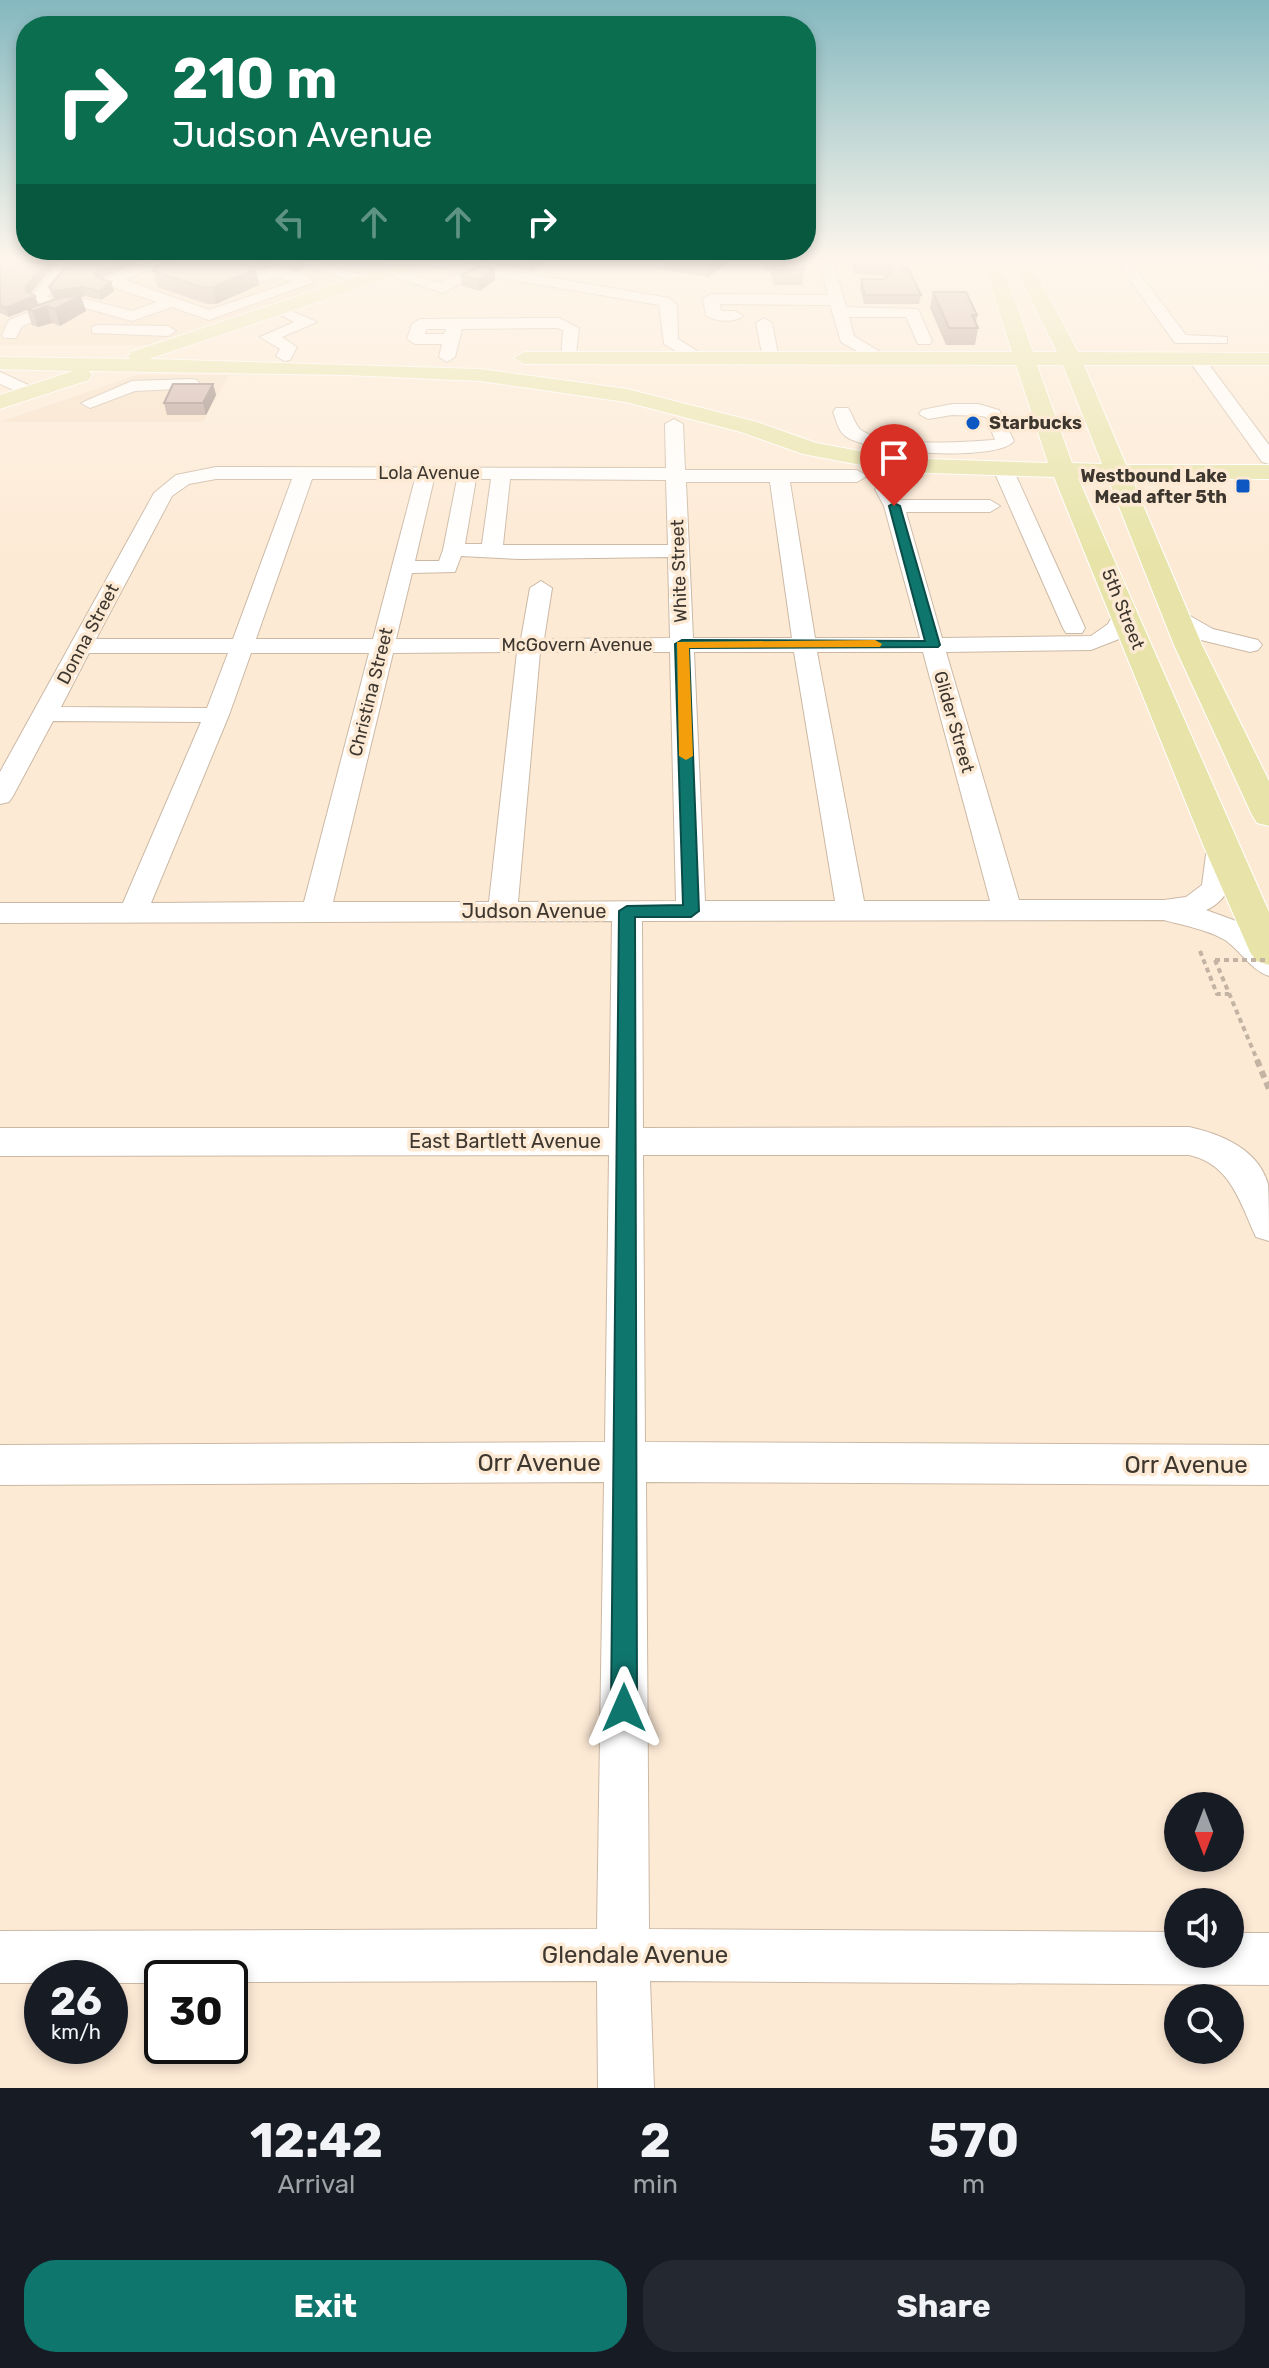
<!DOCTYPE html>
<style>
:root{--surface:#171b24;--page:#242831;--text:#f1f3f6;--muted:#9ea1a6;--accent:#0f766e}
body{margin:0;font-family:Rubik,sans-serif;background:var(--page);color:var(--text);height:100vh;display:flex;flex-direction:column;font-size:30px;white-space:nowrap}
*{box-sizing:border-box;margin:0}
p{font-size:26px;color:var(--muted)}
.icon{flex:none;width:44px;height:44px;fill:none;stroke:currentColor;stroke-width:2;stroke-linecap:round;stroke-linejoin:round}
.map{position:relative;height:2088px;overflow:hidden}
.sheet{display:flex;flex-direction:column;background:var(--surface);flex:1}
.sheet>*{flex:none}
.top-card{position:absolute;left:16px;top:16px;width:800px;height:244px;border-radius:32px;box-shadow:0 4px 12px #0003;background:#0b6e4f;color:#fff;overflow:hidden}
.needle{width:52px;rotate:180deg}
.controls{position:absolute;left:1164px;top:1792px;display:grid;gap:16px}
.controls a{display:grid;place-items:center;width:80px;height:80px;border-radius:50%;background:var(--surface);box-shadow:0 4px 12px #0003;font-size:40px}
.speed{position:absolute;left:24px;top:1960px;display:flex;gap:16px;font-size:40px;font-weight:700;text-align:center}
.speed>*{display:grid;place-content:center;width:104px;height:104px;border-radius:50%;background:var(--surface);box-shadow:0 4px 12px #0003;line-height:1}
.speed small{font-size:20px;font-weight:400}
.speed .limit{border:4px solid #111;border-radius:12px;background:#fff;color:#111}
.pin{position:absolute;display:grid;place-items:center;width:68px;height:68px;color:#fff;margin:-82px -34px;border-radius:50% 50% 50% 0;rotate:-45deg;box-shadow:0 0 8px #0007}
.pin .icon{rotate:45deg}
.me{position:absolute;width:88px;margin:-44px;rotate:0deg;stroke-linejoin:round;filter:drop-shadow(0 0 6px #0008)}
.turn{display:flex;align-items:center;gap:28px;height:168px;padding:0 24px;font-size:36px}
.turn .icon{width:104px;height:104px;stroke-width:2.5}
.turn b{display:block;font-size:56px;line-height:68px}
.lanes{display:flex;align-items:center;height:76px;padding:0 24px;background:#0003;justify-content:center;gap:40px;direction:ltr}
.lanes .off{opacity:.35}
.eta{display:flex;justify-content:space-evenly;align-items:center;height:136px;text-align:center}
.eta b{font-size:48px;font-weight:700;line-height:56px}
.button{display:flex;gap:16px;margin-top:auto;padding:16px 24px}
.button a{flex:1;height:92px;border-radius:32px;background:var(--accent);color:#fff;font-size:32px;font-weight:700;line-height:92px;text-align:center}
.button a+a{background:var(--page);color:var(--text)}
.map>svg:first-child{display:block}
.built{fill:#f6dfc4}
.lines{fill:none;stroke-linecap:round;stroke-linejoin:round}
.minor-casing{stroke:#cbb9a5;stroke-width:2}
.major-casing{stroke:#fff;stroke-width:2}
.path-far1{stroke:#c3b3a2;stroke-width:4;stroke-dasharray:5 4;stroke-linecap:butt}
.path{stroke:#c3b3a2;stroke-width:6;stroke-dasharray:7 5;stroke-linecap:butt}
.minor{fill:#fff;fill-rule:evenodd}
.major{fill:#e8e4a9;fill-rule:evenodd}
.path-bridge{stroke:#c3b3a2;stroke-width:4;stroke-dasharray:5 4;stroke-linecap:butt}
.wall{fill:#ae968f}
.shaded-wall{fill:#8d7a74}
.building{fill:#caaea6;stroke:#8d7a74;stroke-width:2}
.route{fill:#0f766e;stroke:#0a4d48;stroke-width:2}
.slow{fill:#f59e0b}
.poi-dot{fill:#0d57c2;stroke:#fdead5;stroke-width:3}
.labels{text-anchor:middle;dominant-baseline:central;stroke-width:7;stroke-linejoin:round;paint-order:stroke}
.far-poi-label{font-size:18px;font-weight:bold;fill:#3e372f;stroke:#fdead5;text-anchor:start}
.far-street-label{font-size:18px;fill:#3e372f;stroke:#fdead5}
.street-label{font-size:20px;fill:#3e372f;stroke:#fdead5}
.near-street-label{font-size:24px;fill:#3e372f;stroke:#fdead5}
</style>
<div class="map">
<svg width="1269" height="2088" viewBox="0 0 1269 2088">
<rect width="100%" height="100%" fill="#fdead5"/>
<g class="built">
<polygon points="193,261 399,261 151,345 0,345 0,318 61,306"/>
<polygon points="137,375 229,375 203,422 0,422"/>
</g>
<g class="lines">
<defs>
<g id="minor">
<path d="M62,261H77L48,296L53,302L51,304L85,299L132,311L157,302L98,282L153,261H174L125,280L209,310L292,282L278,277L260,282L253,278C270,264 298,268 314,282L209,320L172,307L132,321L85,308L63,311L22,326L16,338H4L2,335L9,320L44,306L31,297Z"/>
<polygon points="312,261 373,278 375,281 368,285 292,262"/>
<polygon points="421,261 454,261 669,298 677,305 678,339 710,359 702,364 696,363 664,344 659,305 478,274 443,293 383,273 390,269 441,283 462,271 428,265"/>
<polygon points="635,261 673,261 661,268"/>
<path d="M819,261H833L846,307L918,309L932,341L930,344H918L906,317H849L854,336L892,359L884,364L878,363L841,342L830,305L720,304L721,311H735L743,316C735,323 714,322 706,315L703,299L711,294L828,295Z"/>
<polygon points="1116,261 1130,261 1186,335 1227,337 1227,343 1175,343"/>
<polygon points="1253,261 1268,261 1269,274"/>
<polygon points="287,309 317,322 282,337 297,347 290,360 284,361 276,356 280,349 260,337 294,322 279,314"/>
<path d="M559,318L579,328L575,363L569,364L561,359L563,330L557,328L462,329L455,357L447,362L439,357L442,344H415L407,339L412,324L420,319ZM426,329H446L444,334H425Z"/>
<polygon points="764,318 772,323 779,359 771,364 763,359 756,323"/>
<polygon points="98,325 168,326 176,331 168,336 92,333 92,327"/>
<polygon points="1196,354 1202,355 1269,445 1269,464 1262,462 1188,359"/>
<polygon points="0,372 35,388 38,392 29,397 0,384"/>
<polygon points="191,379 197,380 200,384 197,388 135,391 90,408 81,403 132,381"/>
<path d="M952,404H978L999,410L1014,441C999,462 864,454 844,435C838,430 836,419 833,412L836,408H848C853,415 855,425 861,430C886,448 964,442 995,440L986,417L981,416L952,415L928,419L919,414L922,410Z"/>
<path d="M674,419L683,424L685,470H857L867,476L857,482H790L815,638H920L884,506L875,489L885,483L892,485L901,500H990L1000,506L990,512H906L942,638L1091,636L1108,624L1117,608H1133L1136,613L1119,639L1091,650L946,652L1019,900H1164L1186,897L1202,885L1207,847L1211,841L1221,838L1231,841C1245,863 1230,901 1206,910L1236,921L1269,945V976C1251,970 1241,951 1225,940C1206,929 1185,926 1164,920L642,921L643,1128L1189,1127C1221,1134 1258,1149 1268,1184C1269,1200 1269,1224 1269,1241L1256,1237C1240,1203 1231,1164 1189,1155H643L645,1442L1269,1445V1485L646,1482L649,1929L1178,1932V1954H1230V1933H1269V1985L650,1981L654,2088H598L597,1981L230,1982V1978H162V1983H110V1978H42V1983H0V1931L597,1929L604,1482L0,1485V1445L605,1442L609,1155L0,1156V1128H609L612,921L0,923V903H123L201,722L53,721L13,796L9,802L0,804V772L154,493L176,475L216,467L666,468L665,424ZM216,479H292L233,639H96L172,496L189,484ZM312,479H415L373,639H256ZM434,479H457L443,550L439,561H415ZM476,479H491L482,544H465ZM510,479L666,480L668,545H503ZM686,482H770L792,638H693ZM461,556L520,559L668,557L670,638L544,639L552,588L541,581L530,588L521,639H396L412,573L455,572ZM517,652L489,902H333L393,653ZM540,652H670L676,901L518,902ZM694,652H794L835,901H705ZM817,652H923L990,901H864ZM89,653H228L207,708L61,707ZM251,653H369L304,902L151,903L229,715Z"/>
<polygon points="1003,463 1013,469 1085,628 1082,633 1066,633 1063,628 993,469"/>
<polygon points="1176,608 1213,629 1258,640 1262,645 1258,650 1250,652 1197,639 1165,615"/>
</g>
<path id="major" d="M404,261H431L428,265L149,359L480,369L627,389L757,422L816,443L898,458L1048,463L1016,365L524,364L514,358L524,352H1012L983,261H1001L1033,352H1057L1012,261H1030L1078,352L1269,353V365H1084L1126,465H1269V479H1132L1202,645L1269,781V826L1257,823L1252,815L1174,645L1108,479L1078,478L1269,912V965L1256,961L1250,952L1204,847L1054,477L898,472L803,454L741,432L626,402L480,381L347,375L89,371L92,375L89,380L0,409V395L73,371L0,369V357L130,359L128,356L131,352ZM1037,365H1063L1102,464L1072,463Z"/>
</defs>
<use href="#minor" class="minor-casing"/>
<use href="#major" class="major-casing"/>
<g class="path-far1">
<polyline points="1200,951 1217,994 1229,994"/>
<polyline points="1215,960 1258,1062"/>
</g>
<polyline class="path" points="1257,1060 1269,1089"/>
<use href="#minor" class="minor"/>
<use href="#major" class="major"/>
<polyline class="path-bridge" points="1215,960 1269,960"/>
</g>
<g class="wall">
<polygon points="0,261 58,261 30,293 35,296 38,305 54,299 52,296 49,287 134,265 101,278 114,291 101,300 85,296 81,297 86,311 60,326 52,323 38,327 32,325 27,310 9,317 0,313"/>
<polygon points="240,261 303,261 304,269 296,272 277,265 262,270"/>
<polygon points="473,261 545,261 532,271"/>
<polygon points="664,261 730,261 708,277 664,270"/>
<polygon points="763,261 802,261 804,270 802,285 774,285 770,271 765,271"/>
<polygon points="851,261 902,261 903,268 921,295 919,304 864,304 860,288 861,279 884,279 887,276 854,274"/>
<polygon points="177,263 259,285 216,304 207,304 158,287 153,271"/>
<polygon points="494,269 495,280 480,291 462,286 461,275"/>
<polygon points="933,292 977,315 976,324 978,328 975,345 946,345 930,308"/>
<polygon points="213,384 216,395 206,415 167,415 164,403"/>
</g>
<g class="shaded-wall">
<polygon points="48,261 58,261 29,295 35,296 38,305 9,317 6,308"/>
<polygon points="120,261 137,261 134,265 95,281 93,272"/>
<polygon points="260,261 276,261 277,265 262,270"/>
<polygon points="294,261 303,261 304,269 296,272"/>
<polygon points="532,261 545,261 532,271"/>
<polygon points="710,261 730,261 708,277"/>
<polygon points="256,269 259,285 216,304 213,287"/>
<polygon points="494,269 495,280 480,291 479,280"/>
<polygon points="111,282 114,291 101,300 99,291"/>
<polygon points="82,287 85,296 81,297 86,311 60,326 55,309 55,300 53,291"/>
<polygon points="47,306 52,323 38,327 33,311"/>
<polygon points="213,384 216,395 206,415 203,403"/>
</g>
<g class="building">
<polygon points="0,261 48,261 26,286 26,291 35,296 6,308 0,306"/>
<polygon points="71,261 120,261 93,272 94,276 111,282 99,291 82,287 53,291 49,287"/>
<polygon points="163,261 174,261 177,263 183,261 235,261 256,269 213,287 204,288 153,271"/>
<polygon points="773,261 802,261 804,270 775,270"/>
<polygon points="854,261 902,261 903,268 908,268 921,295 865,295 861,279 884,279 892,271 887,266 856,266"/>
<polygon points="478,266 494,269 479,280 461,275"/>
<polygon points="933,292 966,292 977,315 972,315 978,328 949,328"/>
<polygon points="81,295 55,309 47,306 33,311 27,309 59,298"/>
<polygon points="173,384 213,384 203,403 164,403"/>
</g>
<linearGradient id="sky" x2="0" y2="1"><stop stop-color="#84b8bf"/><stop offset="0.47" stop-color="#fef6ec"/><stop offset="1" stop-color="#fef6ec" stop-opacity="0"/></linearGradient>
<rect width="1269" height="553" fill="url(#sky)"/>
<polygon class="route" points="894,503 900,506 940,645 938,647 689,648 699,911 691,917 635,917 637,1708 633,1718 624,1722 615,1718 611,1708 619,911 627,906 683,905 675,644 682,640 925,641 889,506"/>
<polygon class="slow" points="875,640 882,644 880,647 689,648 693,756 686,760 679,756 677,642"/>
<g class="poi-dot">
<circle cx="973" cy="423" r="8"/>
<rect x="1235" y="478" width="16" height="16" rx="4"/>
</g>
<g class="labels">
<g class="far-poi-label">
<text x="989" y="423">Starbucks</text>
<text x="1227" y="476" text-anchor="end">Westbound Lake<tspan x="1227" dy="21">Mead after 5th</tspan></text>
</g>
<g class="far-street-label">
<text x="429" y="473">Lola Avenue</text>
<text transform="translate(679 571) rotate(-92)">White Street</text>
<text transform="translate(1123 609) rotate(68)">5th Street</text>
<text transform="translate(88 634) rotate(-62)">Donna Street</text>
<text x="577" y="645">McGovern Avenue</text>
<text transform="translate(371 692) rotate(-76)">Christina Street</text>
<text transform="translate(954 722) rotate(74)">Glider Street</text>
</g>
<g class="street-label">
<text x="534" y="911">Judson Avenue</text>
<text x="505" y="1141">East Bartlett Avenue</text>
</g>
<g class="near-street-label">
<text x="539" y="1463">Orr Avenue</text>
<text x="1186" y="1465">Orr Avenue</text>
<text x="635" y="1955">Glendale Avenue</text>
</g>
</g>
</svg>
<div class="controls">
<a><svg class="needle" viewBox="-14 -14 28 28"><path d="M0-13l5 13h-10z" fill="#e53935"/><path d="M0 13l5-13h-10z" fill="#9ea1a6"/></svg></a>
<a><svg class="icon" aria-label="sound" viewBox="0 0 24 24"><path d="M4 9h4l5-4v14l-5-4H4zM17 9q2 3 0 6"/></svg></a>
<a><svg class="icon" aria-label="search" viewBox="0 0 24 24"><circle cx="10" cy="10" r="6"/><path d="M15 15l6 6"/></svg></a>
</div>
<div class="speed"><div>26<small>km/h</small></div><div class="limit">30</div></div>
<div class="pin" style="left:894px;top:506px;background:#d93025"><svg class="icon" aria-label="arrive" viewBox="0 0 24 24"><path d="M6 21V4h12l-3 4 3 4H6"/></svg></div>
<svg class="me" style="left:624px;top:1708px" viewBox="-20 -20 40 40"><path d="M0-17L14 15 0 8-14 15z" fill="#0f766e" stroke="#fff" stroke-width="4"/></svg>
<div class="top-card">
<div class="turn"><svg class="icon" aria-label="right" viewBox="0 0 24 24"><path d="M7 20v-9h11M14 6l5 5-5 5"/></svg><div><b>210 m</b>Judson Avenue</div></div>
<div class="lanes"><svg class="icon off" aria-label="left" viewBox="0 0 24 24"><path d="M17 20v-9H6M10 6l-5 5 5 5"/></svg><svg class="icon off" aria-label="ahead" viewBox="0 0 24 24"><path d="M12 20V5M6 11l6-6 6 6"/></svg><svg class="icon off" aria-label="ahead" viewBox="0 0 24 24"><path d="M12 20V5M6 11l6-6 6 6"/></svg><svg class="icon" aria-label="right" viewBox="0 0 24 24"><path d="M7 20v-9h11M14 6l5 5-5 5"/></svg></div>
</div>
</div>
<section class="sheet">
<div class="eta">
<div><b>12:42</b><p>Arrival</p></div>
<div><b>2</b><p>min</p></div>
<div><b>570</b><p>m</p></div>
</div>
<div class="button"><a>Exit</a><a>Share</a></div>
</section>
